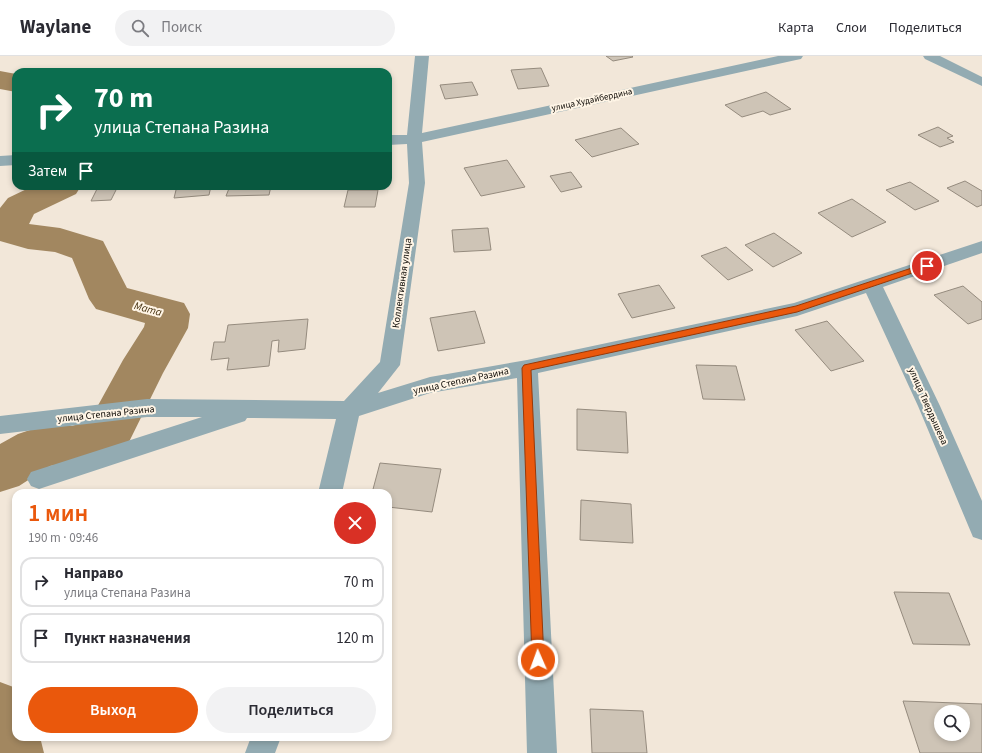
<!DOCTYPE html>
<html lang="ru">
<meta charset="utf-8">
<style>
:root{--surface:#fff;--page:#f2f2f3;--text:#2b2b33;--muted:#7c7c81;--line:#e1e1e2;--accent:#ea580c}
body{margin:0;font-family:"Source Sans 3",sans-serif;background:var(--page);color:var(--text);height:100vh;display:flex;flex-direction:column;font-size:15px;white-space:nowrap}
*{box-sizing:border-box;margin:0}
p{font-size:13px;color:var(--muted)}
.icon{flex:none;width:22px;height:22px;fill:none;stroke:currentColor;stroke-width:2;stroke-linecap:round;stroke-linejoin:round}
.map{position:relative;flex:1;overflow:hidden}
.sheet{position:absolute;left:12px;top:433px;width:380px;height:252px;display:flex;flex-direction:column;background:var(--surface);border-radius:12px;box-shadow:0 2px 6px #0003}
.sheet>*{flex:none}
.top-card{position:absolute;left:12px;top:12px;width:380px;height:122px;border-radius:12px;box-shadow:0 2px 6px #0003;background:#0b6e4f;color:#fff;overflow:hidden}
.fabs{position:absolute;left:934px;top:649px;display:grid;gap:8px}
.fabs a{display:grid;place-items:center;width:36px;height:36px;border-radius:50%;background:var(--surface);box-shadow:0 2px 6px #0003;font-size:20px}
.pin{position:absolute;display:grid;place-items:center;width:34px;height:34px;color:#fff;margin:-17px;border:2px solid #fff;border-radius:50%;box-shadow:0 1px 4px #0007}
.me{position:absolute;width:44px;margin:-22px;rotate:358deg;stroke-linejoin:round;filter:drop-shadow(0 0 3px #0008)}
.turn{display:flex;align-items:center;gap:14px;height:84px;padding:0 16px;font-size:18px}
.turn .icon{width:52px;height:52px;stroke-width:2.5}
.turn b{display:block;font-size:28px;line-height:34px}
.then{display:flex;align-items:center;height:38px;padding:0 16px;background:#0003;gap:8px;font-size:15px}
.round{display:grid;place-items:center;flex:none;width:42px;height:42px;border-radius:21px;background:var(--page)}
.summary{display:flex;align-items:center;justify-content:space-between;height:68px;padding:0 16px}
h1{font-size:24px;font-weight:600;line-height:30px;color:var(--accent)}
.primary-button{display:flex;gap:8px;margin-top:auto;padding:8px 16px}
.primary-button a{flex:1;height:46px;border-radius:24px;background:var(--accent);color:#fff;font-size:16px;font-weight:600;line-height:46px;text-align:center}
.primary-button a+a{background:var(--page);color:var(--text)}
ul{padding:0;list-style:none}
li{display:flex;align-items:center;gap:12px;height:50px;margin:0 8px 6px;padding:0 8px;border:2px solid var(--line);border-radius:12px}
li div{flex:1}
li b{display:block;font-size:15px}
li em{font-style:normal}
header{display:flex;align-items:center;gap:24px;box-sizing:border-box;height:56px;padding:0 20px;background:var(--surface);border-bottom:1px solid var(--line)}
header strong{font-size:19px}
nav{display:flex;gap:22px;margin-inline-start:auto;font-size:14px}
.search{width:280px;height:36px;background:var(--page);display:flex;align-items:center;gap:10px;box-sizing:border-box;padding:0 14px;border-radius:22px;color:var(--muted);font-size:15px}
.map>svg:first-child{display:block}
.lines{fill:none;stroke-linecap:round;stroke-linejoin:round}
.river{fill:#a28760;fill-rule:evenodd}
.building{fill:#cec4b6;stroke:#958b7e;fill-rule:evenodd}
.street{fill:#93abb2;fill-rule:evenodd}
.route{fill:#ea580c;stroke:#983908}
.labels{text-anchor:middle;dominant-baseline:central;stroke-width:4;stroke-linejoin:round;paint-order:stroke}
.far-street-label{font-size:9px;fill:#0f0c07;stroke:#fff5e6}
.street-label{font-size:10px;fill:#0f0c07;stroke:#fff5e6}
.water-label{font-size:11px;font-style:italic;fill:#483413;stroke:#fff5e6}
</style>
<header>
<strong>Waylane</strong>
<div class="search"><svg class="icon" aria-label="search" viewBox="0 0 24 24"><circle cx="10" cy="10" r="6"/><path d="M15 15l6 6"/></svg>Поиск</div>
<nav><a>Карта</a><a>Слои</a><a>Поделиться</a></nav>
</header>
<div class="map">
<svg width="982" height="697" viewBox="0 0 982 697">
<rect width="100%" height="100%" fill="#f2e7d9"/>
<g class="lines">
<g class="river">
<polygon points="0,15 16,18 16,36 0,33"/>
<polygon points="33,130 81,130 76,138 34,158 29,168 60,172 103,185 127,232 184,247 190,258 188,272 163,317 126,392 73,412 56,409 50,410 19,430 0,436 0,388 18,378 36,372 56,367 72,370 90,364 123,304 144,271 145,267 96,253 89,243 72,202 55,196 28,193 0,185 0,152 8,142"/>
<polygon points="0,626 16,632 16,681 40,681 44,697 0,697"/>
</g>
</g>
<g class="building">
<polygon points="606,0 632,0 633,1 613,5"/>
<polygon points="541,12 549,30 518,33 511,14"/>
<polygon points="472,26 478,39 445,43 440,29"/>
<polygon points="766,36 791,53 770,59 763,55 742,61 725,49"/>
<polygon points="938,71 953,80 947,82 954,86 940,91 918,79"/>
<polygon points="621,72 639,88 592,101 575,84"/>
<polygon points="507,104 525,131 481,140 464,112"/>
<polygon points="571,116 582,131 561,136 550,120"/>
<polygon points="965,125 982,135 982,149 977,151 947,132"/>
<polygon points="910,126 939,145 915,154 886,134"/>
<polygon points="118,130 111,144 91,145 98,131"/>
<polygon points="177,130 211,130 209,139 174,142"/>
<polygon points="230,130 271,130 269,139 226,140"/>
<polygon points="348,134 378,134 375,151 344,151"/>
<polygon points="852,143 886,166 852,181 818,157"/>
<polygon points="488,172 491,194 454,196 452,174"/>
<polygon points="774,177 802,197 773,211 745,189"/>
<polygon points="726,191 753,214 728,224 701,200"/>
<polygon points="659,229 675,252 632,262 618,238"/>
<polygon points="963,230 982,246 982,263 968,268 934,239"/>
<polygon points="475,255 485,287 438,295 430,262"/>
<polygon points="308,263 305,293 278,296 279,284 272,285 269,310 227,314 229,302 211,304 214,286 225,286 228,269"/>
<polygon points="827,265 864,305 831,315 795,274"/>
<polygon points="696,309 736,310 745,344 703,343"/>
<polygon points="577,353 626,356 628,397 577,394"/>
<polygon points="380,407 441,413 432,456 388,451 388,437 372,437"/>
<polygon points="581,444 631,448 633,487 580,484"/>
<polygon points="894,536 949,537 970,589 913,588"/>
<path d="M903,645L982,648V697H920ZM941,656H963V678H941Z"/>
<polygon points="590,653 643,655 647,697 592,697"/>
</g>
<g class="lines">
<g class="street">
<polygon points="415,0 429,0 422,77 778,0 803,0 801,3 796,4 422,86 425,127 400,309 378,337 430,321 527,304 794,247 982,185 982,197 883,231 940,350 982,445 982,484 973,481 918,350 866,237 797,260 538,317 557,697 527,697 517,322 430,337 359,360 342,437 318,437 336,363 247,362 245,365 39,433 31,430 27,423 31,416 202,361 147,361 0,378 0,360 147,343 344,345 380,306 409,127 407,88 388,89 388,79 407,79"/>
<polygon points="923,0 940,0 982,21 982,30 925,3"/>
<polygon points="16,99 16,109 0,110 0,100"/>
<polygon points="251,681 281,681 275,697 245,697"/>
</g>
</g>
<polygon class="route" points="927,207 931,210 930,211 797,256 531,314 544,604 542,609 538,610 534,609 532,604 522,312 524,309 796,250"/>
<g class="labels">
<g class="far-street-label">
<text transform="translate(592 44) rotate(-12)">улица Худайбердина</text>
</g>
<g class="street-label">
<text transform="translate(402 227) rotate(-82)">Коллективная улица</text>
<text transform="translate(461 325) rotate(-12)">улица Степана Разина</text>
<text transform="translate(928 350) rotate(66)">улица Твердышева</text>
<text transform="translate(106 358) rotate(-6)">улица Степана Разина</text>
</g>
<g class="water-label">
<text transform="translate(148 253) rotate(15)">Мата</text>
</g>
</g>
</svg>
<div class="fabs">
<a><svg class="icon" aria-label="search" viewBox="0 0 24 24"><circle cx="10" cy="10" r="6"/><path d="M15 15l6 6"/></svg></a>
</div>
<div class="pin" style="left:927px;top:210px;background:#d93025"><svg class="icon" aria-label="arrive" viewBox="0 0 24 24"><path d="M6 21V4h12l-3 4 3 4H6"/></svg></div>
<svg class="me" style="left:538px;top:604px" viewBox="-20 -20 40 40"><circle r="17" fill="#ea580c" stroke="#fff" stroke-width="3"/><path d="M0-11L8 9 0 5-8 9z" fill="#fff"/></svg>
<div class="top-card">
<div class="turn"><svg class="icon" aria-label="right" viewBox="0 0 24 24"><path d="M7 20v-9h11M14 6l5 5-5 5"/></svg><div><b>70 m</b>улица Степана Разина</div></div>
<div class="then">Затем<svg class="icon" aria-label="arrive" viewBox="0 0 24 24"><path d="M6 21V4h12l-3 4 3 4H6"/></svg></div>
</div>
<section class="sheet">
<div class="summary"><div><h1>1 мин</h1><p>190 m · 09:46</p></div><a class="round" style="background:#d93025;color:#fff"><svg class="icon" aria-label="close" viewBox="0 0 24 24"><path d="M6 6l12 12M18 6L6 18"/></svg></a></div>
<ul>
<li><svg class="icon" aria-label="right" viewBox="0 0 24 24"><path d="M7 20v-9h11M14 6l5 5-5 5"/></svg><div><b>Направо</b><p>улица Степана Разина</p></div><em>70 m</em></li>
<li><svg class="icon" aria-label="arrive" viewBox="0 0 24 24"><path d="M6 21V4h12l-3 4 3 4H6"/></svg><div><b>Пункт назначения</b></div><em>120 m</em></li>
</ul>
<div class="primary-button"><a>Выход</a><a>Поделиться</a></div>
</section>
</div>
